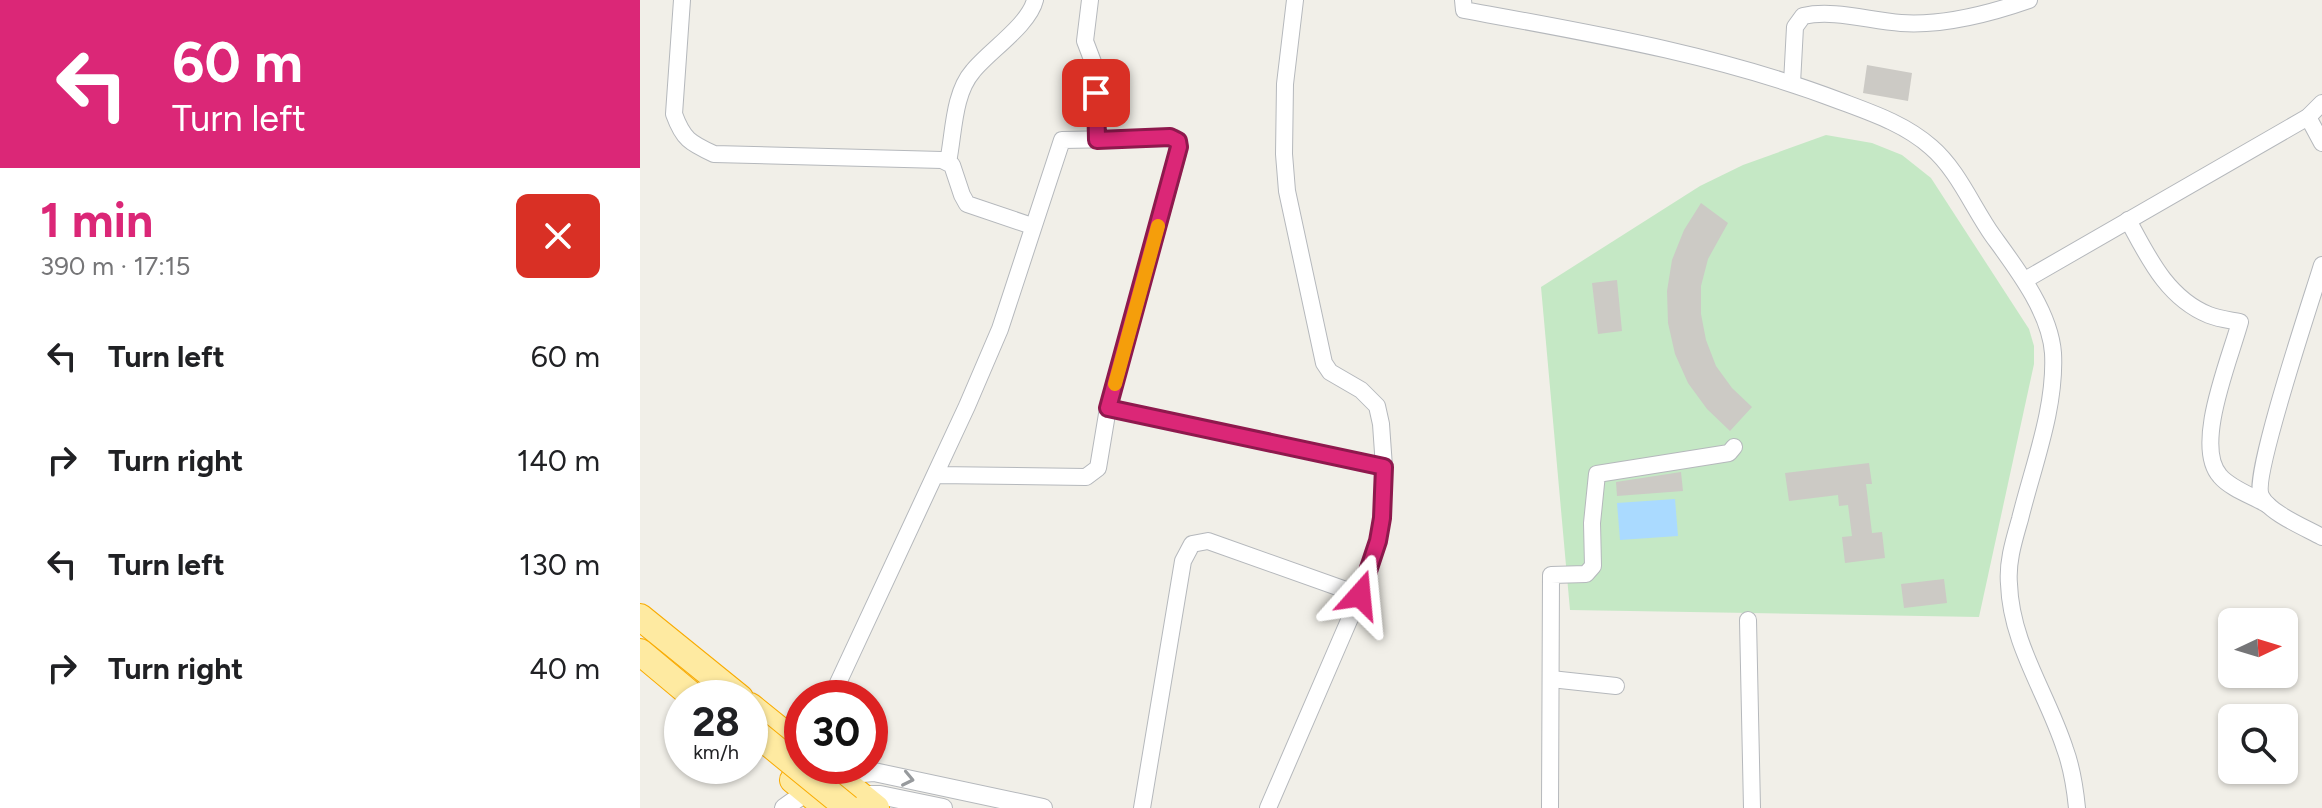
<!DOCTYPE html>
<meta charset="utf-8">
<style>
:root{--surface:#fff;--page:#f6f6f6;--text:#202124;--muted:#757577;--accent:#db2777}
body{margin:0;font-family:Figtree,sans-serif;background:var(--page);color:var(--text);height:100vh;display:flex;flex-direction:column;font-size:30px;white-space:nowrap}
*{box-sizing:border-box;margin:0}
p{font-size:26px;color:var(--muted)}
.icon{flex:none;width:44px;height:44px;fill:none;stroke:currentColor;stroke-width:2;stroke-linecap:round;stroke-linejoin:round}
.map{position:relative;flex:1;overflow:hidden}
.drawer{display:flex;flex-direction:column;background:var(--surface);width:640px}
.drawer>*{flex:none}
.top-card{background:#db2777;color:#fff;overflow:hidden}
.needle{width:52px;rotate:86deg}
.fabs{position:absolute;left:1578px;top:608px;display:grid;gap:16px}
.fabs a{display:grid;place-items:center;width:80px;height:80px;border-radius:12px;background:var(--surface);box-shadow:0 2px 6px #0004;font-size:40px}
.speed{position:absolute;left:24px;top:680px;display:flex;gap:16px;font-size:40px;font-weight:700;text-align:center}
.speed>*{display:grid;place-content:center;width:104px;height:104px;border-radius:50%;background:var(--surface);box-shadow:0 2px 6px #0004;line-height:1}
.speed small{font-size:20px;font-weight:400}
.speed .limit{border:12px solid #d22;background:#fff;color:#111}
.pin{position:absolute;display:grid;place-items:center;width:68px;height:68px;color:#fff;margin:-34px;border-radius:16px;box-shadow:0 4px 12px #0006}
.me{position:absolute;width:88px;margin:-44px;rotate:18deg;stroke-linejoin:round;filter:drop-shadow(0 0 6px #0008)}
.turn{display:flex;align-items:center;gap:28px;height:168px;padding:0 40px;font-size:36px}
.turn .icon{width:104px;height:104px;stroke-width:2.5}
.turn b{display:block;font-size:56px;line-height:68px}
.round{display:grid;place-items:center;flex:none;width:84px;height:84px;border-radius:12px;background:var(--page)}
.head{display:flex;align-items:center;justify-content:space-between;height:136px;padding:0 40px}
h1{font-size:48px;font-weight:700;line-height:60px;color:var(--accent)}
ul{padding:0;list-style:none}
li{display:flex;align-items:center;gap:24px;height:104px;padding:0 40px}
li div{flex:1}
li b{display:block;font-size:30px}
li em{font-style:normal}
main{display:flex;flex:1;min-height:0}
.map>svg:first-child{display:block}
.green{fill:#c5e8c5}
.water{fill:#aadaff}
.building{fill:#cccac5}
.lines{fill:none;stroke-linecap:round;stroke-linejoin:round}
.minor-casing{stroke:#b5b8bc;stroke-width:18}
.tertiary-casing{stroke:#b5b8bc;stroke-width:20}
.trunk-casing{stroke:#f9ab00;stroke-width:28}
.minor{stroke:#fff;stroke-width:16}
.tertiary{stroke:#fff;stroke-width:18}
.trunk{stroke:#feeaa1;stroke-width:26}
.trunk-bridge-casing{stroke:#f9ab00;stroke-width:28;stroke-linecap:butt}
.trunk-bridge{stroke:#feeaa1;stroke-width:26}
.oneway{stroke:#979a9d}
.route-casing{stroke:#8e194d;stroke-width:20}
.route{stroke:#db2777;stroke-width:14}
.slow{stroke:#f59e0b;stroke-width:14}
</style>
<main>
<section class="drawer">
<div class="top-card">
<div class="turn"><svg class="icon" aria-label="left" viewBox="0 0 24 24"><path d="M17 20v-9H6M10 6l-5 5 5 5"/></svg><div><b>60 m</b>Turn left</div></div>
</div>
<div class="head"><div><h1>1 min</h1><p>390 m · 17:15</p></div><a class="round" style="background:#d93025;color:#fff"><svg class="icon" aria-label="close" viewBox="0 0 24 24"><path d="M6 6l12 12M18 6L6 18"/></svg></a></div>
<ul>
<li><svg class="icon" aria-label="left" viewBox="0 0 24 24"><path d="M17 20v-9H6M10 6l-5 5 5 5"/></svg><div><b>Turn left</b></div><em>60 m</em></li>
<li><svg class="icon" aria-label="right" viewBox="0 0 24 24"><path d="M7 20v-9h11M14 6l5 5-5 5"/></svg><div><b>Turn right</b></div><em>140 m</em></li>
<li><svg class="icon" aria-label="left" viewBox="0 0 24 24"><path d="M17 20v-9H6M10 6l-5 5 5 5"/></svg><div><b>Turn left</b></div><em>130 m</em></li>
<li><svg class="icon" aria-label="right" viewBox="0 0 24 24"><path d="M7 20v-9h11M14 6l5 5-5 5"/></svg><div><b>Turn right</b></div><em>40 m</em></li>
</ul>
</section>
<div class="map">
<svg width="1682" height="808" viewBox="0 0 1682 808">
<rect width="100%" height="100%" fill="#f1efe8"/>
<polygon class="green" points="1186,135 1232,143 1262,155 1291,178 1389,329 1394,346 1394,364 1339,617 930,610 901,287 1060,186 1103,165"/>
<polygon class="water" points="1035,499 1038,536 980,540 977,503"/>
<g class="building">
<polygon points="1227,65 1272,73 1268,101 1223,93"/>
<polygon points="1061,203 1088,223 1068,259 1061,286 1061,314 1066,340 1076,366 1092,388 1112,407 1090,431 1067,409 1048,383 1035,354 1028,323 1027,291 1032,260 1044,230"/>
<polygon points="977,280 982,331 958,334 952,283"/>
<polygon points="1229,463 1232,484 1226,484 1232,533 1242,532 1245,558 1205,563 1202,537 1212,536 1208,505 1199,506 1198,495 1149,501 1145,473"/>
<polygon points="1041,472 1043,491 977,496 976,482"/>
<polygon points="1304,579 1307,603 1264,608 1261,584"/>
</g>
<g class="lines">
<defs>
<g id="minor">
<path d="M42,0L34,114C43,139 50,143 74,154L302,160L312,165L322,195L327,204L392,226"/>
<polyline points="450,0 445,41 456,70 457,140"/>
<path d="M823,0L824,10C950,33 1080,55 1200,101C1232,113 1265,124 1291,147C1318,170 1333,208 1353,236C1377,269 1410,312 1413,353C1416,408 1393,466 1380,519C1374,540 1367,562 1369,584C1371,644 1407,693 1425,749C1432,768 1435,788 1437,808"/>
<path d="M1152,83L1155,27L1163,16C1194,9 1230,21 1261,23C1304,26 1349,14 1389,0"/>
<polyline points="1668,117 1682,143"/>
<path d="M308,162C314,133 313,94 333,71C349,51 389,25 395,0"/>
<path d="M1488,220C1508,257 1527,298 1569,315C1579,319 1590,320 1600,322C1590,359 1553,446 1580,476C1591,489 1613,496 1628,505"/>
<path d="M1682,265C1672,298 1612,476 1621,496C1629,513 1666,528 1682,537"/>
<polyline points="1385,280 1668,117 1682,103"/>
<polyline points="468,408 744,467"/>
<polyline points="1108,620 1112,808"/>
<polyline points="911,679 976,686"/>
<polyline points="191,698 327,406 360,329 422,140 535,138 538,153 468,408 458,468 446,477 295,475"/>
<polyline points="502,808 543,561 552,544 568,541 720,595"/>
<polyline points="628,808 720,595 738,541 742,518 744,467 741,424 737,406 721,390 690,372 684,363 647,191 644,154 645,84 655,0"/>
<polyline points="910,808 911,575 946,574 953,566 952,523 957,474 1089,453 1094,447"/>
</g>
<g id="tertiary">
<polyline points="216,795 240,795 303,808"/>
<path d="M144,808C173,786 198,774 234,772L403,808"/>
</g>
<g id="trunk">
<polyline points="0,617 100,698"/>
<polyline points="0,652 55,698"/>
<polyline points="110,706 162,748"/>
<polyline points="184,766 236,808"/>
<polyline points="153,780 187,808"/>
</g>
</defs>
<use href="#minor" class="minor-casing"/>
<use href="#tertiary" class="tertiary-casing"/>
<use href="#trunk" class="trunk-casing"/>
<use href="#minor" class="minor"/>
<use href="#tertiary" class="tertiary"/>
<use href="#trunk" class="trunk"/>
<defs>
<polyline id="trunk-bridge" points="110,728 208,808"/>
</defs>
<use href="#trunk-bridge" class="trunk-bridge-casing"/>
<use href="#trunk-bridge" class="trunk-bridge"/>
</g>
<defs><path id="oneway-chevron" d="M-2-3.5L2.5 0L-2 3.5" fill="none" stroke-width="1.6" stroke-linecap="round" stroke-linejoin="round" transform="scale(2)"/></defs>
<use class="oneway" href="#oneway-chevron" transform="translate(268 779) rotate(12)"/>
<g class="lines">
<defs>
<polyline id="route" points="456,93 457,140 530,137 538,141 539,147 468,408 744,467 742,518 738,541 720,595"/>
</defs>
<use href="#route" class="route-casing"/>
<use href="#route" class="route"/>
<polyline class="slow" points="475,384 518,226"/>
</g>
</svg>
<div class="fabs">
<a><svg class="needle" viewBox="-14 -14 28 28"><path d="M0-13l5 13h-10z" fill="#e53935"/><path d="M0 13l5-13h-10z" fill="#757577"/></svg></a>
<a><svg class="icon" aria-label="search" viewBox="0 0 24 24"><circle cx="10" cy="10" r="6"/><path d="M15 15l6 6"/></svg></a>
</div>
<div class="speed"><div>28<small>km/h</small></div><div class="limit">30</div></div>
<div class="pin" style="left:456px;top:93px;background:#d93025"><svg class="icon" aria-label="arrive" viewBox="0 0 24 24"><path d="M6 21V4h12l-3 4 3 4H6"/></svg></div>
<svg class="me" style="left:720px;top:595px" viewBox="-20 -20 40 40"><path d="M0-17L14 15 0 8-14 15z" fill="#db2777" stroke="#fff" stroke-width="4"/></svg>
</div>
</main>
